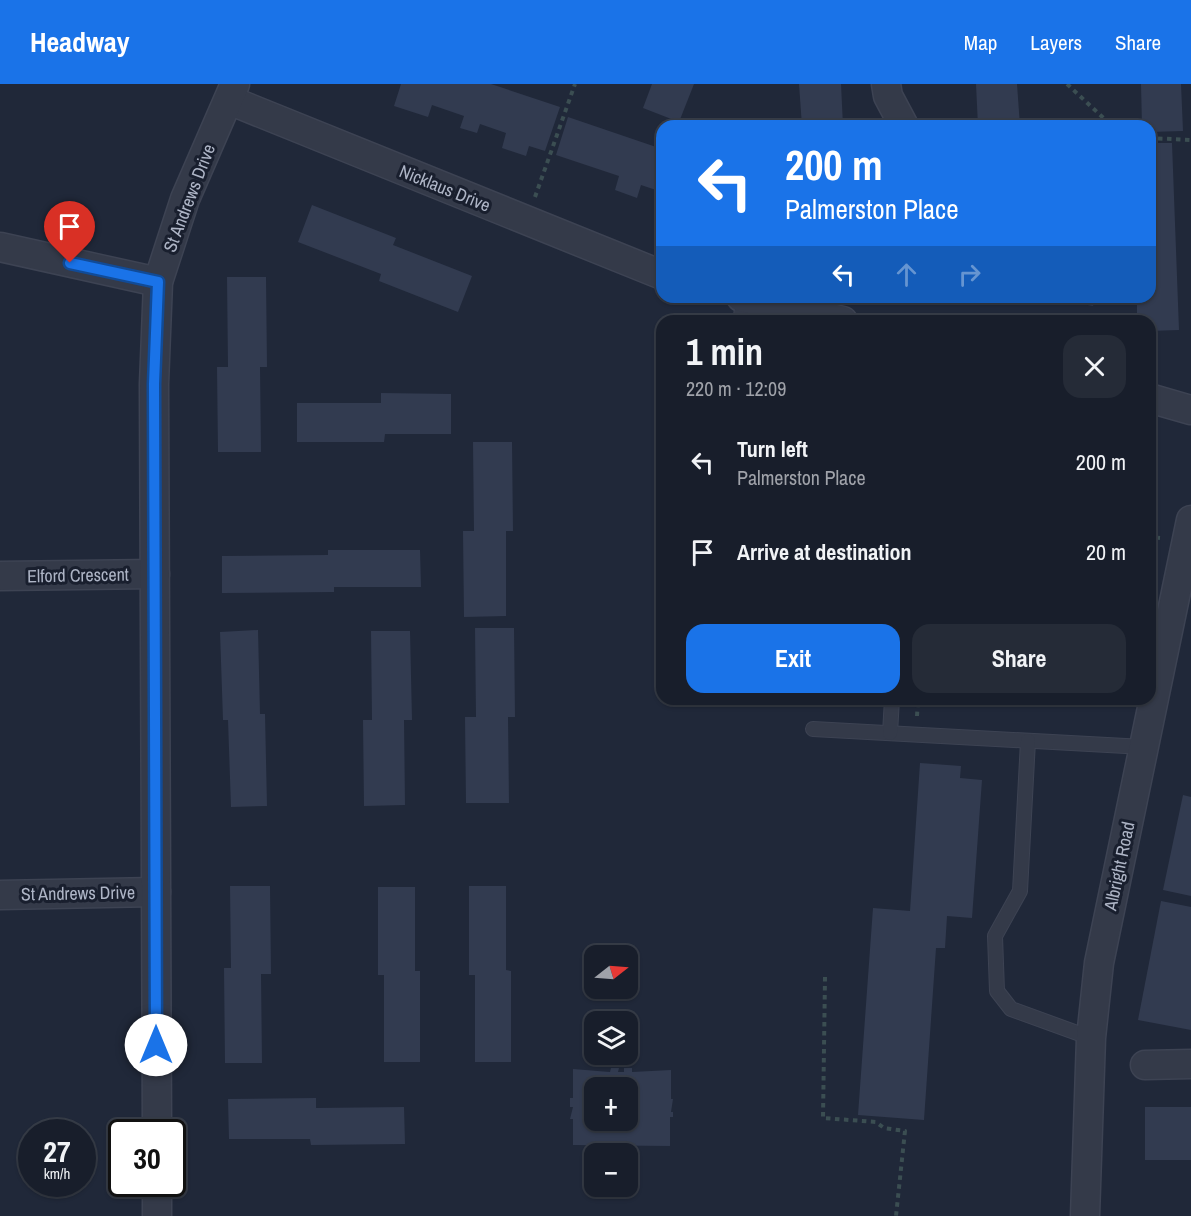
<!DOCTYPE html>
<meta charset="utf-8">
<style>
:root{--surface:#181e2b;--page:#252b37;--text:#f1f3f6;--muted:#9fa2a9;--line:#363c47;--accent:#1a73e8}
body{margin:0;font-family:"Archivo Narrow",sans-serif;background:var(--page);color:var(--text);height:100vh;display:flex;flex-direction:column;font-size:22px;white-space:nowrap}
*{box-sizing:border-box;margin:0}
p{font-size:20px;color:var(--muted)}
.icon{flex:none;width:33px;height:33px;fill:none;stroke:currentColor;stroke-width:2;stroke-linecap:round;stroke-linejoin:round}
.map{position:relative;flex:1;overflow:hidden}
.drawer{position:absolute;left:656px;top:231px;width:500px;height:390px;display:flex;flex-direction:column;background:var(--surface);border-radius:18px;box-shadow:0 2px 4px #0004,0 0 0 2px var(--line)}
.drawer>*{flex:none}
.hud{position:absolute;left:656px;top:36px;width:500px;height:183px;border-radius:18px;box-shadow:0 2px 4px #0004,0 0 0 2px var(--line);background:#1a73e8;color:#fff;overflow:hidden}
.needle{width:39px;rotate:73deg}
.controls{position:absolute;left:584px;top:861px;display:grid;gap:12px}
.controls a{display:grid;place-items:center;width:54px;height:54px;border-radius:12px;background:var(--surface);box-shadow:0 2px 4px #0004,0 0 0 2px var(--line);font-size:30px}
.speed{position:absolute;left:18px;top:1035px;display:flex;gap:12px;font-size:30px;font-weight:700;text-align:center}
.speed>*{display:grid;place-content:center;width:78px;height:78px;border-radius:50%;background:var(--surface);box-shadow:0 2px 4px #0004,0 0 0 2px var(--line);line-height:1}
.speed small{font-size:15px;font-weight:400}
.speed .limit{border:3px solid #111;border-radius:9px;background:#fff;color:#111}
.pin{position:absolute;display:grid;place-items:center;width:51px;height:51px;color:#fff;margin:-62px -26px;border-radius:50% 50% 50% 0;rotate:-45deg;box-shadow:0 0 6px #0007}
.pin .icon{rotate:45deg}
.me{position:absolute;width:66px;margin:-33px;rotate:0deg;stroke-linejoin:round;filter:drop-shadow(0 0 4px #0008)}
.turn{display:flex;align-items:center;gap:21px;height:126px;padding:0 30px;font-size:27px}
.turn .icon{width:78px;height:78px;stroke-width:2.5}
.turn b{display:block;font-size:42px;line-height:51px}
.lanes{display:flex;align-items:center;height:57px;padding:0 30px;background:#0003;justify-content:center;gap:30px;direction:ltr}
.lanes .off{opacity:.35}
.round{display:grid;place-items:center;flex:none;width:63px;height:63px;border-radius:18px;background:var(--page)}
.summary{display:flex;align-items:center;justify-content:space-between;height:102px;padding:0 30px}
h1{font-size:36px;font-weight:700;line-height:45px}
.primary-button{display:flex;gap:12px;margin-top:auto;padding:12px 30px}
.primary-button a{flex:1;height:69px;border-radius:18px;background:var(--accent);color:#fff;font-size:24px;font-weight:700;line-height:69px;text-align:center}
.primary-button a+a{background:var(--page);color:var(--text)}
ul{padding:0;list-style:none}
li{display:flex;align-items:center;gap:18px;height:90px;padding:0 30px}
li div{flex:1}
li b{display:block;font-size:22px}
li em{font-style:normal}
header{display:flex;align-items:center;gap:36px;box-sizing:border-box;height:84px;padding:0 30px;background:var(--accent);color:#fff}
header strong{font-size:28px}
nav{display:flex;gap:33px;margin-inline-start:auto;font-size:21px}
.map>svg:first-child{display:block}
.building{fill:#323b50;fill-rule:evenodd}
.lines{fill:none;stroke-linecap:round;stroke-linejoin:round}
.service-casing{stroke:#3d4353;stroke-width:16}
.minor-casing{stroke:#3d4353;stroke-width:31}
.path{stroke:#3b4e52;stroke-width:4;stroke-dasharray:4.5 4.5;stroke-linecap:butt}
.service{stroke:#343a49;stroke-width:14}
.minor{stroke:#343a49;stroke-width:28}
.route-casing{stroke:#114b97;stroke-width:15}
.route{stroke:#1a73e8;stroke-width:10}
.labels{text-anchor:middle;dominant-baseline:central;stroke-width:6;stroke-linejoin:round;paint-order:stroke}
.street-label{font-size:18px;fill:#aeb5c6;stroke:#191f2e}
</style>
<header>
<strong>Headway</strong>
<nav><a>Map</a><a>Layers</a><a>Share</a></nav>
</header>
<div class="map">
<svg width="1191" height="1132" viewBox="0 0 1191 1132">
<rect width="100%" height="100%" fill="#202839"/>
<g class="building">
<polygon points="401,0 491,0 560,23 545,67 529,62 526,72 502,64 506,49 480,40 477,49 460,44 464,32 432,21 428,33 394,22"/>
<polygon points="652,0 694,0 679,38 643,24"/>
<polygon points="799,0 841,0 843,42 802,42"/>
<polygon points="976,0 1017,0 1020,42 978,42"/>
<polygon points="1141,0 1181,0 1183,47 1149,48 1149,42 1142,42"/>
<polygon points="568,33 662,65 662,108 641,101 637,114 615,106 619,92 556,71"/>
<polygon points="1149,59 1172,59 1179,246 1149,247 1149,237 1137,237 1137,213 1149,213"/>
<polygon points="312,121 396,154 393,161 472,192 458,228 379,197 381,190 298,158"/>
<polygon points="227,193 266,193 267,283 260,283 261,368 218,368 217,283 228,283"/>
<polygon points="995,213 1025,213 1023,221 995,216"/>
<polygon points="1045,213 1095,213 1093,222"/>
<polygon points="381,309 451,310 451,350 385,350 384,358 297,358 297,319 381,319"/>
<polygon points="473,358 512,358 513,447 506,447 506,532 464,533 463,447 474,447"/>
<polygon points="328,466 420,466 421,503 334,503 334,508 222,509 222,472 328,471"/>
<polygon points="475,544 514,544 515,633 508,633 509,719 466,719 465,633 476,633"/>
<polygon points="258,546 260,630 265,630 267,722 231,723 228,636 223,636 220,548"/>
<polygon points="371,547 410,547 412,636 404,636 405,721 364,722 363,636 372,636"/>
<polygon points="920,679 961,682 960,694 982,696 972,834 947,832 945,864 936,864 924,1036 858,1031 873,824 910,827"/>
<polygon points="1183,711 1191,713 1191,812 1163,806"/>
<polygon points="230,802 270,802 271,890 261,890 262,979 225,979 224,884 231,884"/>
<polygon points="469,802 506,802 506,886 511,887 511,978 475,978 475,891 469,891"/>
<polygon points="378,803 415,803 415,887 420,887 420,978 384,978 384,891 378,891"/>
<polygon points="1161,817 1191,823 1191,946 1138,936"/>
<path d="M611,984H619L618,988H624V984H632V988L671,986V1015H673L671,1028H673V1033H670V1062L573,1061V1035H570L573,1023H570V1014H573V985L610,988ZM594,1004H627V1036H594Z"/>
<polygon points="316,1014 316,1024 404,1023 405,1060 311,1061 310,1055 229,1055 228,1015"/>
<rect x="1145" y="1023" width="46" height="53"/>
</g>
<g class="lines">
<defs>
<g id="service">
<polyline points="740,237 744,214"/>
<polyline points="813,645 1144,663"/>
<polyline points="890,649 892,615"/>
<polyline points="1028,657 1020,807 995,852 997,907 1011,925 1091,954"/>
</g>
<g id="minor">
<polyline points="886,0 888,12 904,42"/>
<polyline points="229,16 662,191"/>
<polyline points="0,163 158,198"/>
<polyline points="741,213 843,237"/>
<polyline points="1149,314 1191,326"/>
<polyline points="0,492 155,490"/>
<polyline points="0,811 156,808"/>
<polyline points="1145,981 1191,980"/>
<polyline points="157,1048 154,300 158,198 185,115 235,0"/>
<polyline points="157,1100 157,1132"/>
<polyline points="1085,1132 1091,954 1099,879 1191,436"/>
</g>
</defs>
<use href="#service" class="service-casing"/>
<use href="#minor" class="minor-casing"/>
<g class="path">
<polyline points="1067,0 1112,42"/>
<polyline points="1149,54 1191,56"/>
<polyline points="535,113 575,0"/>
<polyline points="1149,453 1160,454"/>
<polyline points="917,632 918,615"/>
<polyline points="825,893 823,1034 876,1038 884,1044 905,1047 896,1132"/>
</g>
<use href="#service" class="service"/>
<use href="#minor" class="minor"/>
</g>
<g class="lines">
<defs>
<polyline id="route" points="70,179 158,198 154,300 156,961"/>
</defs>
<use href="#route" class="route-casing"/>
<use href="#route" class="route"/>
</g>
<g class="labels">
<g class="street-label">
<text transform="translate(445 104) rotate(22)">Nicklaus Drive</text>
<text transform="translate(189 114) rotate(-69)">St Andrews Drive</text>
<text transform="translate(78 491) rotate(-1)">Elford Crescent</text>
<text transform="translate(1119 782) rotate(-78)">Albright Road</text>
<text transform="translate(78 809) rotate(-1)">St Andrews Drive</text>
</g>
</g>
</svg>
<div class="controls">
<a><svg class="needle" viewBox="-14 -14 28 28"><path d="M0-13l5 13h-10z" fill="#e53935"/><path d="M0 13l5-13h-10z" fill="#9fa2a9"/></svg></a>
<a><svg class="icon" aria-label="layers" viewBox="0 0 24 24"><path d="M12 4l9 5-9 5-9-5zM3 14l9 5 9-5"/></svg></a>
<a>+</a>
<a>−</a>
</div>
<div class="speed"><div>27<small>km/h</small></div><div class="limit">30</div></div>
<div class="pin" style="left:70px;top:179px;background:#d93025"><svg class="icon" aria-label="arrive" viewBox="0 0 24 24"><path d="M6 21V4h12l-3 4 3 4H6"/></svg></div>
<svg class="me" style="left:156px;top:961px" viewBox="-20 -20 40 40"><circle r="19" fill="#fff"/><path d="M0-13L10 11 0 6-10 11z" fill="#1a73e8"/></svg>
<div class="hud">
<div class="turn"><svg class="icon" aria-label="left" viewBox="0 0 24 24"><path d="M17 20v-9H6M10 6l-5 5 5 5"/></svg><div><b>200 m</b>Palmerston Place</div></div>
<div class="lanes"><svg class="icon" aria-label="left" viewBox="0 0 24 24"><path d="M17 20v-9H6M10 6l-5 5 5 5"/></svg><svg class="icon off" aria-label="ahead" viewBox="0 0 24 24"><path d="M12 20V5M6 11l6-6 6 6"/></svg><svg class="icon off" aria-label="right" viewBox="0 0 24 24"><path d="M7 20v-9h11M14 6l5 5-5 5"/></svg></div>
</div>
<section class="drawer">
<div class="summary"><div><h1>1 min</h1><p>220 m · 12:09</p></div><a class="round"><svg class="icon" aria-label="close" viewBox="0 0 24 24"><path d="M6 6l12 12M18 6L6 18"/></svg></a></div>
<ul>
<li><svg class="icon" aria-label="left" viewBox="0 0 24 24"><path d="M17 20v-9H6M10 6l-5 5 5 5"/></svg><div><b>Turn left</b><p>Palmerston Place</p></div><em>200 m</em></li>
<li><svg class="icon" aria-label="arrive" viewBox="0 0 24 24"><path d="M6 21V4h12l-3 4 3 4H6"/></svg><div><b>Arrive at destination</b></div><em>20 m</em></li>
</ul>
<div class="primary-button"><a>Exit</a><a>Share</a></div>
</section>
</div>
